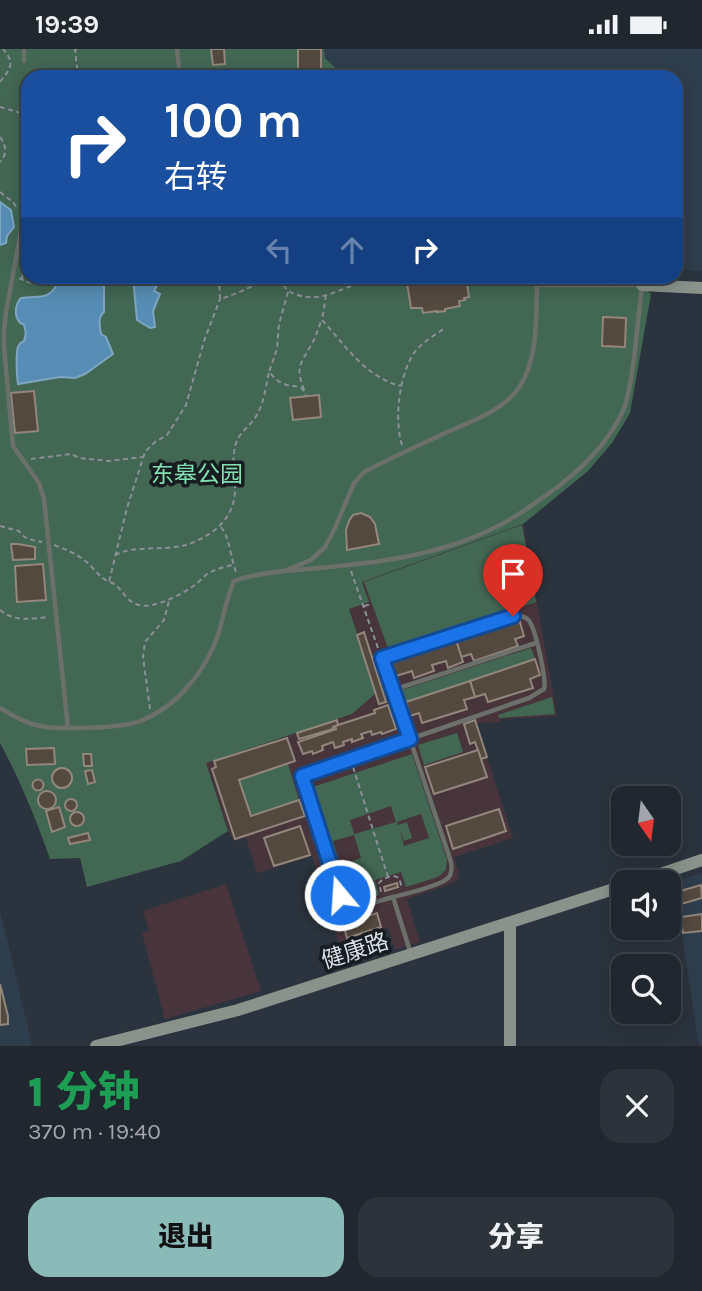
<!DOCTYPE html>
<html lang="zh">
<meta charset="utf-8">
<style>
:root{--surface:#20272e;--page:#2d333a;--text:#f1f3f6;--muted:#a2a5aa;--line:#3d444a;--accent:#8bbbb9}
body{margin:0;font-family:Karla,"Noto Sans SC",sans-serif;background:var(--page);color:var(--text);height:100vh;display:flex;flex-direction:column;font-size:26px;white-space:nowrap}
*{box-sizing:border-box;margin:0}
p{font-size:23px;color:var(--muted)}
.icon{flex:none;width:38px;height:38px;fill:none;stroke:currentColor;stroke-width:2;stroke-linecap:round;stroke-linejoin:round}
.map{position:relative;height:997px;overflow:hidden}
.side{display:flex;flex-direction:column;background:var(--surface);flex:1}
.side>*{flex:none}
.hud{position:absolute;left:21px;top:21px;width:662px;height:214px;border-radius:21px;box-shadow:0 4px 18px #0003,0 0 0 2px var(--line);background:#1a4fa0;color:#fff;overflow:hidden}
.needle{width:46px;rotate:166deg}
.fabs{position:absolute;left:611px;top:737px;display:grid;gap:14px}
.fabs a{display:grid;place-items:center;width:70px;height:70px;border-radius:14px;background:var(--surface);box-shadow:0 4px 18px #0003,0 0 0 2px var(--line);font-size:35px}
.pin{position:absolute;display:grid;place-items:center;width:60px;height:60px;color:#fff;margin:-72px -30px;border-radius:50% 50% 50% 0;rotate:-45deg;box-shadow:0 0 7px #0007}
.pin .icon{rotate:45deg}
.me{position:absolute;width:77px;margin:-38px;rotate:342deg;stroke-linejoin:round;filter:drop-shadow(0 0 5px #0008)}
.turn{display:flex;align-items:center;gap:24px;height:147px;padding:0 28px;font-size:32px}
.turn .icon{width:91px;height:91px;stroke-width:2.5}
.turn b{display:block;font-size:49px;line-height:60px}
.lanes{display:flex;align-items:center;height:66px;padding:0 28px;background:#0003;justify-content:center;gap:35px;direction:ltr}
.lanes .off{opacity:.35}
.round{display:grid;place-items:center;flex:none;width:74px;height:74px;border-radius:21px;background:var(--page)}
.summary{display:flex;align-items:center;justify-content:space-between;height:119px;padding:0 28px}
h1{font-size:42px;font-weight:800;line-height:52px;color:#1e9e55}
.primary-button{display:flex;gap:14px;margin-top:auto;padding:14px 28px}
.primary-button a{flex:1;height:80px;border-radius:21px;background:var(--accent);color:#111;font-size:28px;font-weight:800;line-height:80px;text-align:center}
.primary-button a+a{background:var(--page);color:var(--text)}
.status{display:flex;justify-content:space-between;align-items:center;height:49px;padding:0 35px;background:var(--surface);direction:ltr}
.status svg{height:19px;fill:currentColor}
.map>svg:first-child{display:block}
.built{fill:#2f3e4c}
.education{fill:#48353c}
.green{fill:#426753;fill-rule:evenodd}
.water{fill:#578db4;stroke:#7ea6c3;stroke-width:2}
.building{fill:#54493f;stroke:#93877c;stroke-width:2}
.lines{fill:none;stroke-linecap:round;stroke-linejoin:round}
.path{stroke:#899098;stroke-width:2;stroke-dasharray:5 3.5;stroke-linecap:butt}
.lane{stroke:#6b706b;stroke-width:4.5}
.secondary{stroke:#8a928b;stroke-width:12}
.route-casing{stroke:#114b97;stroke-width:18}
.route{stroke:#1a73e8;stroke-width:12}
.labels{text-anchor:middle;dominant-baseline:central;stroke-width:7;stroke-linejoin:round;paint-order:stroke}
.park-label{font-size:23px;fill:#82e0b0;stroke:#171c20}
.street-label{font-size:23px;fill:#d9dfe5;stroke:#171c20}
</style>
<div class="status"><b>19:39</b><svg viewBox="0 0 49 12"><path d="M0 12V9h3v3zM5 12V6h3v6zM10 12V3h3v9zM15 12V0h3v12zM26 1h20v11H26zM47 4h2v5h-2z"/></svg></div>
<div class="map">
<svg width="702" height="997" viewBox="0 0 702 997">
<rect width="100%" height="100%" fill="#2b343e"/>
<g class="built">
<polygon points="324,0 702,0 702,222 676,221 676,28 345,28 325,9"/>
<polygon points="702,824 702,997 699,997 680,873 672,874 668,835"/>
<polygon points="0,862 7,890 32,997 0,997"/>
</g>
<g class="education">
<polygon points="523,475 557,667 500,670 501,673 476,674 513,789 454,808 459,824 457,831 453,834 407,850 420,893 395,901 388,878 339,894 312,807 257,824 246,789 234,792 228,782 206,714 352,665 349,559 362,533"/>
<polygon points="226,835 261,942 165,970 142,884 149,882 143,862"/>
</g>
<g class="green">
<path d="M0,0H324L325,9L345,28H28V228H633L651,245L630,364L612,394L588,422L523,475L362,533L369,553L349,560L376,644L352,665L206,714L228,782L181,812L87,838L80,809L50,810C36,770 20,731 0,694Z"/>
<polygon points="522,476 536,553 389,602 364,533"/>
<polygon points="531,599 535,610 403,654 399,642"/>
<polygon points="552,648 555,665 499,669 498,666"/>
<polygon points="457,684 463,703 424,716 418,696"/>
<path d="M412,705L447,811L446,821L438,828L406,838L401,823L375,831L379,846L352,853L346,850L343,845L310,739ZM391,757L396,773L354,785L350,771ZM421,765L429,789L404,797L400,781L404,792L412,789L407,773L398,776L397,773ZM354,786L361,809L340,816L333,792Z"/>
<polygon points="288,715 299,751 251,767 239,731"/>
</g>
<g class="water">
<polygon points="0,153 11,161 14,178 7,187 6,194 0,196"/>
<path d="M60,228H104V263C97,269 100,278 101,285L106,288L113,305L85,325L75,329L60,328L18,335C17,328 15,300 19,296C20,294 22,293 24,292C25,287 27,285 25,280C23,270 24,280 18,271C14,264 16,254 21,249C41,246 51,253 60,228Z"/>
<polygon points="133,228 160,228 156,231 158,234 154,242 160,245 153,262 155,278 150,279 137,271"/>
</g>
<g class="building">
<polygon points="211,0 224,0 225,15 213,16"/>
<rect x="298" y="0" width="23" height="28"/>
<polygon points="252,23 253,28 229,28 229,24"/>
<polygon points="406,228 466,228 469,248 464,249 465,251 459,252 460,257 445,260 445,262 437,263 437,262 423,264 422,259 411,259"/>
<polygon points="603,268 626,269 625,298 602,297"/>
<polygon points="34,342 38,382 15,384 11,344"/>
<polygon points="319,346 321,368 293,371 290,349"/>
<polygon points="361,464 370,468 375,475 379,495 347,501 346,481 349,472 353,466"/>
<polygon points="11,495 18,495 35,498 35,510 13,511"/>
<polygon points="43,515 46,551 17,553 15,517"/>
<polygon points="519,570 524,587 515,590 518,597 474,612 471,605 461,608 456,591"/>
<polygon points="364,583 386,653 379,655 357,586"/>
<polygon points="456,591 463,613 448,619 446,612 432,616 434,622 414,629 412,622 396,627 391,612"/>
<polygon points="535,610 540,626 530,630 533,639 488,653 485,645 475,648 470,632"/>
<polygon points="470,632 475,648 464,651 467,660 422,674 419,664 410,667 406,653"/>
<polygon points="388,656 396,680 382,685 381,683 372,686 371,682 361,685 363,689 352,693 352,690 343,693 344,696 335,699 333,693 322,697 323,701 313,705 312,702 303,705 298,693 336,680 335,677 375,664 374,661"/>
<polygon points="408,661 410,667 394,672 392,667"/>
<polygon points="337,671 338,676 333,678 333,680 299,690 297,684"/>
<polygon points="475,671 487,708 481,710 475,693 470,695 464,675"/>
<polygon points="287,689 295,712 239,731 251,767 299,751 305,767 235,790 212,720 216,718 214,712"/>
<polygon points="54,699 55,715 27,716 26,700"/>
<polygon points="478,701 487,728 434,745 425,718"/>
<polygon points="83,705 91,705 92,717 84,717"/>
<circle cx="62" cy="729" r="10"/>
<polygon points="92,721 95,733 88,735 85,722"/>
<circle cx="38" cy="736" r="5.5"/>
<circle cx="47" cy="751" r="9"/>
<circle cx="71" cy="756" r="6"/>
<polygon points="59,758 65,778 52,783 46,762"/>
<polygon points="499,760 506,782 453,800 446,777"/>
<circle cx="77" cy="770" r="7"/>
<polygon points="300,777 310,806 274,817 264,789"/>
<polygon points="88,784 90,791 70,795 68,789"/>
<polygon points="397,834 398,838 385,842 384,838"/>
<polygon points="701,836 702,849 674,857 670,845"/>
<polygon points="377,864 381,878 347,889 343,875"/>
<polygon points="702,865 702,882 683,884 681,868"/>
<polygon points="0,935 8,967 8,975 0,976"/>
</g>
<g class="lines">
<g class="path">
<polyline points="77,0 75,1 78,28"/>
<path d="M0,33C10,20 16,14 3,0"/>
<polyline points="0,58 28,66"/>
<path d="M0,88C6,97 8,104 0,113"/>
<polyline points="0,143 13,153 17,159"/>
<path d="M219,228L220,250C241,244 257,233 280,228"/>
<path d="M281,228C283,239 288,243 298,246C321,254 341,239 363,233C370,231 378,232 385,232"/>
<path d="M19,229C31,236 42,236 53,228"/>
<polyline points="22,230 23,224 28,219"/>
<polyline points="473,234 518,232 529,235"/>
<path d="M288,243L279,275L277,300L269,323C273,327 277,332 282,334C293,340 302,333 306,347"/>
<path d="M326,246L322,271C346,297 365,328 401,337"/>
<path d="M304,341C296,319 299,317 310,298C315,290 318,281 321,272"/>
<path d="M402,396C394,371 399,326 414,304C421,294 435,286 445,279"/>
<polyline points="31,410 71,405 79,409 109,412 143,408"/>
<path d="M0,477L19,482C25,491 33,491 42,493"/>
<path d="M221,478C231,491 230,510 237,525"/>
<path d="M54,496C68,501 81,507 91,517C98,525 100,528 109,533L127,459L145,403L155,393L167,386L186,356L204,292L220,250"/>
<path d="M115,506C137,495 165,503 189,495C213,486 234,470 235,442C235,427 231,410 236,394C240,382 252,376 258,364C264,352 266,337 269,323"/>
<polyline points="351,522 379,602"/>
<path d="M110,533C122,537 126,554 139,556C155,560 182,545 195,536C199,533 203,528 207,525C215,520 224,518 233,516"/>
<polyline points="364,557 372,555"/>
<path d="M0,561C14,573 31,570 48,568"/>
<polyline points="150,660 143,608 145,593 164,571 169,552"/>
<polyline points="353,718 388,828"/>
<path d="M381,843L379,834C383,829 393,825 399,829L402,839"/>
</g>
<g class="lane">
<polyline points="177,0 180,28"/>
<polyline points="24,12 24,0"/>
<path d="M28,144L6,263L4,281V298L13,397L39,434L44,450L68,679C88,679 125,679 143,671C175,658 202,626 215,594C223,574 225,552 234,532C250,526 267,524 284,522C357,516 434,511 500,476C516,468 531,457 545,447C577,425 606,398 623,362C630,345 631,327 634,310C637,285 639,261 642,236H537C536,267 538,310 520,337C504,362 469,373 443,385C416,398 390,409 364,423L354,434L335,479L325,498L311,511L284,522"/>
<polyline points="536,228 537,236"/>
<polyline points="609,228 611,236"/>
<path d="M518,566C524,568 529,569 531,575C536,585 547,631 544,640L529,649L410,690L382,609Z"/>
<polyline points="393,641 536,594"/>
<path d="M0,659C24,674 39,680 68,679"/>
<path d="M393,848C405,845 440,837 448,829C452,825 452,819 451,813L410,690L302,727L340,846L347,855L358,858L393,848L410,902"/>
</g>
<g class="secondary">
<polyline points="642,236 702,239"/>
<polyline points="637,833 702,811"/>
<polyline points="510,875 510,997"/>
<polyline points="96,997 238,961 623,837"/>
</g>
</g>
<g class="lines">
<defs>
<polyline id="route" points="340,846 302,727 410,690 382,609 513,567"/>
</defs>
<use href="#route" class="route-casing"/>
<use href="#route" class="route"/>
</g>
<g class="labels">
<g class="park-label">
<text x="197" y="425">东皋公园</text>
</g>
<g class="street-label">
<text transform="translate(355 902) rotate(-18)">健康路</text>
</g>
</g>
</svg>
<div class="fabs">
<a><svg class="needle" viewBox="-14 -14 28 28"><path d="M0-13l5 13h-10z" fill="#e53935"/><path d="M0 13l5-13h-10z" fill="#a2a5aa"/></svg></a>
<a><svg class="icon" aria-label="sound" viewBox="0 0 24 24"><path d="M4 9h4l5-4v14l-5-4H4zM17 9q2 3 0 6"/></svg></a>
<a><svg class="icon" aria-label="search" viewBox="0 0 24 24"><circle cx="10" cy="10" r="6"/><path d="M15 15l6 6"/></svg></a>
</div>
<div class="pin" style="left:513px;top:567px;background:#d93025"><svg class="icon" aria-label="arrive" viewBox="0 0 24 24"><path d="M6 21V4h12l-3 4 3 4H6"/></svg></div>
<svg class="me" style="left:340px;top:846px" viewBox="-20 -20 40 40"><circle r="17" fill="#1a73e8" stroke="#fff" stroke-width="3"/><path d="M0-11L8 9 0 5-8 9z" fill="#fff"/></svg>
<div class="hud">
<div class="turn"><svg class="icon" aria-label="right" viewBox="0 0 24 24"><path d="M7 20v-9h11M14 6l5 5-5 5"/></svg><div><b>100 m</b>右转</div></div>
<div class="lanes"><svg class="icon off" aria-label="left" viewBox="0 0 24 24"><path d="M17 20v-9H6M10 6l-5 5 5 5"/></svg><svg class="icon off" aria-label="ahead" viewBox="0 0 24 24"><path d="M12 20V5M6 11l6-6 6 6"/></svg><svg class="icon" aria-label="right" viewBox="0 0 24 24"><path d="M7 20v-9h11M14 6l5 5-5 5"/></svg></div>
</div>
</div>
<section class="side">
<div class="summary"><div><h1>1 分钟</h1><p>370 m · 19:40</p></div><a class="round"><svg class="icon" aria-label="close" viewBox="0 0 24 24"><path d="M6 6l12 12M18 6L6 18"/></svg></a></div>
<div class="primary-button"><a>退出</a><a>分享</a></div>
</section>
